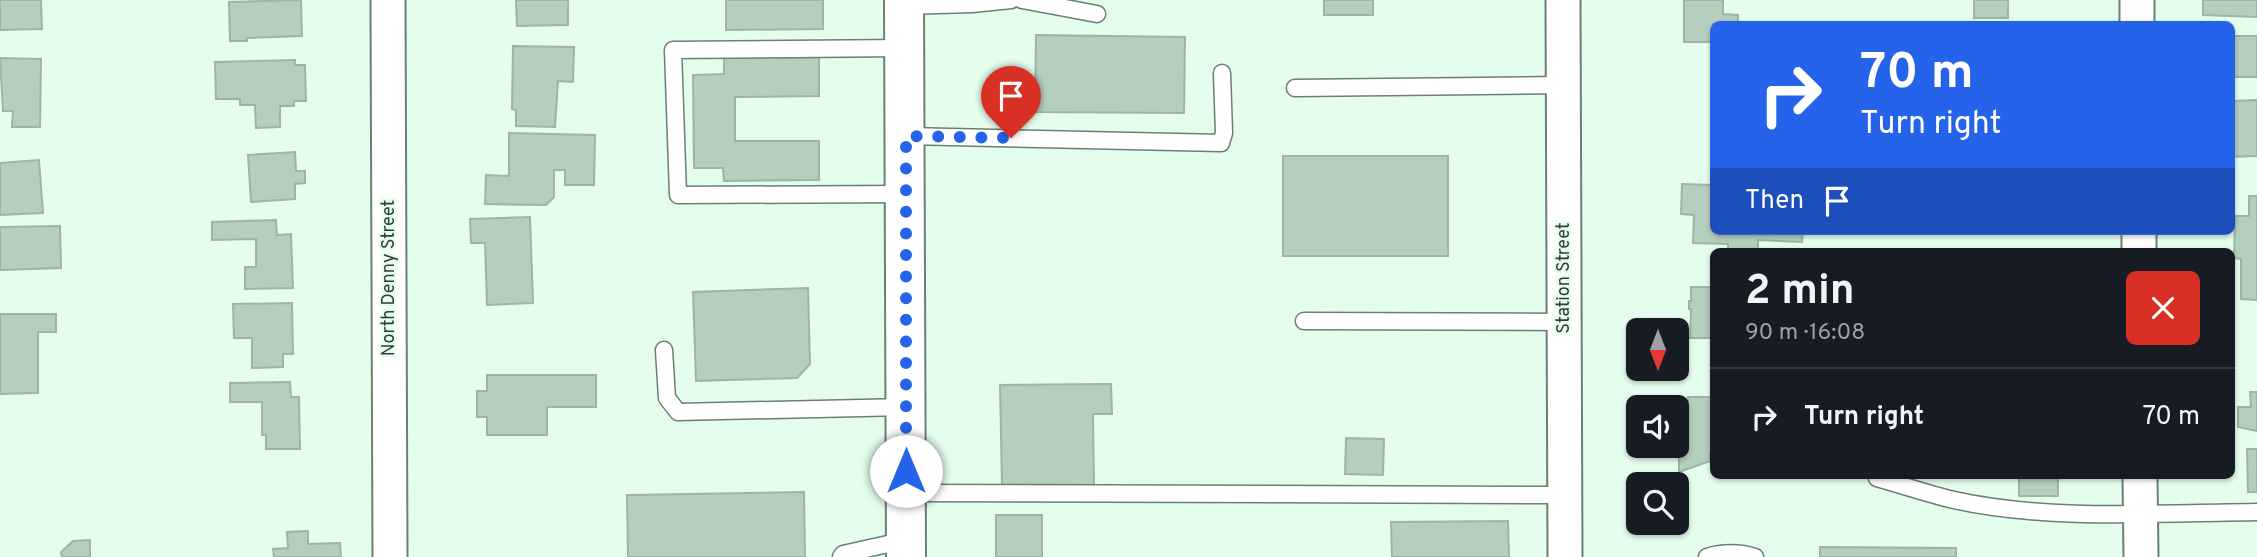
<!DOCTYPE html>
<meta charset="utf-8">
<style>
:root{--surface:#171b24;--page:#20242c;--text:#f1f3f6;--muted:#9ea1a6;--line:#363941}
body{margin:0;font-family:Overpass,sans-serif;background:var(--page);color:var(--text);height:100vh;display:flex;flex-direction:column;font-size:26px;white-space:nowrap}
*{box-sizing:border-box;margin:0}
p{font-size:23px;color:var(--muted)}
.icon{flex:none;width:38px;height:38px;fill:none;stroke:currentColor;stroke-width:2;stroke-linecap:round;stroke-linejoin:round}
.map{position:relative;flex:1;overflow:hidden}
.details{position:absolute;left:1710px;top:248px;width:525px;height:231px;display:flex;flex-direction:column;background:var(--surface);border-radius:10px;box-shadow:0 2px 5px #0004}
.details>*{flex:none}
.hud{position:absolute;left:1710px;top:21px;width:525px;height:214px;border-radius:10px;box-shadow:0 2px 5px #0004;background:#2563eb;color:#fff;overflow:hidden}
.needle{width:46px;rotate:180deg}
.controls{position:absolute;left:1626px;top:318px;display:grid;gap:14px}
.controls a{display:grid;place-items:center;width:63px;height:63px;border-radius:10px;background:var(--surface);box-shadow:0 2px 5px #0004;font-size:35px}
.pin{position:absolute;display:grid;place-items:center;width:60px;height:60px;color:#fff;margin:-72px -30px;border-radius:50% 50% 50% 0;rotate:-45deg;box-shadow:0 0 7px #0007}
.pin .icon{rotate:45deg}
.me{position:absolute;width:77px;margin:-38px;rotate:0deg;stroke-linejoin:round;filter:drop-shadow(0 0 5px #0008)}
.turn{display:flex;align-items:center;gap:24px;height:147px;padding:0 35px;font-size:32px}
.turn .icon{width:91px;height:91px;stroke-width:2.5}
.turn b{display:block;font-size:49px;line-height:60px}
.then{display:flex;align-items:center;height:66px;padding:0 35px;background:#0003;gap:14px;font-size:26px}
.round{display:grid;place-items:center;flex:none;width:74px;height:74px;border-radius:10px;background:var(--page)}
.head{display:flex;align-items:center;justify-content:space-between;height:119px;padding:0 35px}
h1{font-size:42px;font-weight:700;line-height:52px}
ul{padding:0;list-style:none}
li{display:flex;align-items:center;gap:21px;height:98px;padding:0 35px;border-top:2px solid var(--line)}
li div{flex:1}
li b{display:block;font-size:26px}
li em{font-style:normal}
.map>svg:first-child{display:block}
.building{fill:#b6cebd;stroke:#9eb5a5;stroke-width:2}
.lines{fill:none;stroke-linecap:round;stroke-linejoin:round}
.lane-casing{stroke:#6a8071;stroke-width:19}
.street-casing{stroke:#6a8071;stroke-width:37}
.secondary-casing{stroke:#6a8071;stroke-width:42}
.lane{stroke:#fff;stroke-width:16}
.street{stroke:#fff;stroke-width:33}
.secondary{stroke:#fff;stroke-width:38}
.route{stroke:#2563eb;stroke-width:12;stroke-dasharray:0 21.6}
.labels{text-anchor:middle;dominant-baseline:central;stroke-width:5;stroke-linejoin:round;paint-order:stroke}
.street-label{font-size:18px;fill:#333c36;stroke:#e4fdec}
</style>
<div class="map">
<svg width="2257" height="557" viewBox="0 0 2257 557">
<rect width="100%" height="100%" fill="#e4fdec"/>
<g class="building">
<polygon points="0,0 41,0 42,29 0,30"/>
<polygon points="301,0 302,36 247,38 247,41 230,41 229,2"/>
<polygon points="516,0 568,0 568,25 517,26"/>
<polygon points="726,0 823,0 823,29 726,30"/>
<rect x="1324" y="0" width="49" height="15"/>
<polygon points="1684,0 1723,0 1723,14 1738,15 1738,24 1713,24 1713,42 1684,42"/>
<rect x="1974" y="0" width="34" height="18"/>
<polygon points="2203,0 2257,0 2257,17 2203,15"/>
<polygon points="1036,35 1185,37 1184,113 1035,112"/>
<rect x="2231" y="36" width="26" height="41"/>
<polygon points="513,46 574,47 573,82 558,81 555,127 516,126 516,110 512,109"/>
<polygon points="724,57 819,57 819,96 735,97 735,141 819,141 819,180 724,181 723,168 694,168 693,75 724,74"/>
<polygon points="0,58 41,59 40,127 12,127 13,111 3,111"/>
<polygon points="295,60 295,65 305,65 306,101 294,101 294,106 280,106 280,127 256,128 255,105 240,105 240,99 216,99 215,62"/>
<polygon points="2257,100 2257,156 2231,157 2231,101"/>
<polygon points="509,133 595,135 594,185 565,185 565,170 554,170 554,197 546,205 485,204 486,175 509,176"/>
<polygon points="295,152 296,171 305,171 305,183 295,184 295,199 251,202 248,155"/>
<rect x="1283" y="156" width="165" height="100"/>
<polygon points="39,160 43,213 0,215 0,163"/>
<polygon points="1682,184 1713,185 1713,231 1803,231 1802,242 1758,240 1758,252 1728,252 1728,244 1693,243 1694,215 1681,214"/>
<polygon points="2249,196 2257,196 2257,300 2241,299 2241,259 2234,258 2235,216 2249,216"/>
<polygon points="530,217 533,303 487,305 485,243 471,243 470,219"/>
<polygon points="276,220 277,235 291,234 293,288 245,289 245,267 256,267 256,239 212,240 212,222"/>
<polygon points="60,226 61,268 0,270 0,227"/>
<polygon points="1691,287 1713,287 1713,338 1690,338 1691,309 1689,309 1689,301 1691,301"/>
<polygon points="808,288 810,364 797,378 696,381 693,292"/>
<polygon points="292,303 293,354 283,354 283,367 252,368 252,338 234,338 233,304"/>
<polygon points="0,314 56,314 56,332 38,332 38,393 0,394"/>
<polygon points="487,375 596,375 596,407 547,407 547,435 487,435 487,417 477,417 477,391 487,391"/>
<polygon points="290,382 291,397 299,397 300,449 266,449 266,435 262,435 262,402 230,402 230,383"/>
<polygon points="1111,384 1112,414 1093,414 1094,485 1002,486 1000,385"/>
<polygon points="2250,392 2257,392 2257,431 2238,427 2238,407 2251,407"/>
<polygon points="1688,397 1713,397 1713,453 1710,453 1710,461 1679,472 1679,451 1688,451"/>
<polygon points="1346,438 1384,439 1383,475 1345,474"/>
<polygon points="2247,449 2257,449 2257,492 2248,492"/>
<rect x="2019" y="476" width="39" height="20"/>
<polygon points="804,492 805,557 628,557 627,495"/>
<rect x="996" y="515" width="46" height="42"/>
<polygon points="1508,521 1509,557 1392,557 1391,522"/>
<polygon points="308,531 308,544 340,543 341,557 274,557 273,549 288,548 287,532"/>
<polygon points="90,540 90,557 62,557 61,552 73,541"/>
<polygon points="1820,547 1956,548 1956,557 1820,557"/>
</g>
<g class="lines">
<defs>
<g id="lane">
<polyline points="1022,0 1097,14"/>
<polyline points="904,6 972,4 1011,0"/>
<polyline points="905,48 673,50 678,195 906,194"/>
<polyline points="1295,88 1563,85"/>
<polyline points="906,136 1221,143 1224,133 1222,73"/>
<polyline points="1304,321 1564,322"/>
<polyline points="664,350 667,398 678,412 906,407"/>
<path d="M1877,478C1902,485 1928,494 1954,500C2047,521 2161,513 2257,512"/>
<polyline points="906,493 1564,495"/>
<polyline points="841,557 843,554 906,540"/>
<path d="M1707,557C1722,552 1740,552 1755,557"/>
</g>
<g id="street">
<polyline points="388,0 390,557"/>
<polyline points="1563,0 1565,557"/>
<polyline points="2137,0 2137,24"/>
<polyline points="2139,231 2139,252"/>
<polyline points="2140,476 2141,557"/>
</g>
<polyline id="secondary" points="904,0 906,557"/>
</defs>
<use href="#lane" class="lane-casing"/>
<use href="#street" class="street-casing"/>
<use href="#secondary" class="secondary-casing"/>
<use href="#lane" class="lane"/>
<use href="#street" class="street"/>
<use href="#secondary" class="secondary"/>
</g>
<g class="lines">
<polyline class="route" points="906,471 906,136 1011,138"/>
</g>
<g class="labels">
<g class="street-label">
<text transform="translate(389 278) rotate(-90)">North Denny Street</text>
<text transform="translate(1564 278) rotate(-90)">Station Street</text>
</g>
</g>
</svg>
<div class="controls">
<a><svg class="needle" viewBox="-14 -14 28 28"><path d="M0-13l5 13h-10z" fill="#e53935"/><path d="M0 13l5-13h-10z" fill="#9ea1a6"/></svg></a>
<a><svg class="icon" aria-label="sound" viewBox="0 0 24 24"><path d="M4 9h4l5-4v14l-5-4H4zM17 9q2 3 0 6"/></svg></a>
<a><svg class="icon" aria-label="search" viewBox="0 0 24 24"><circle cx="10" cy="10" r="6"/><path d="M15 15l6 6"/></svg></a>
</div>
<div class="pin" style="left:1011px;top:138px;background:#d93025"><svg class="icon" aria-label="arrive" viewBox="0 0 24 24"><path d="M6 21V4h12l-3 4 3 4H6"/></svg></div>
<svg class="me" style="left:906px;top:471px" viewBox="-20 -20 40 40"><circle r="19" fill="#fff"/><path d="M0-13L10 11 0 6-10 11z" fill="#2563eb"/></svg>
<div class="hud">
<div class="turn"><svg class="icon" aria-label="right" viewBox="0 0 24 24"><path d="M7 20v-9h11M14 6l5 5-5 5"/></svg><div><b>70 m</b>Turn right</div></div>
<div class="then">Then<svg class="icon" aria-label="arrive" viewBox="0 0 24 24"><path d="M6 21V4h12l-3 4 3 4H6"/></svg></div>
</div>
<section class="details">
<div class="head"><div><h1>2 min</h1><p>90 m · 16:08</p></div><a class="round" style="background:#d93025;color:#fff"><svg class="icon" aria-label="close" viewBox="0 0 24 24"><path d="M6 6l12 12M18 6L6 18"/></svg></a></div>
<ul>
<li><svg class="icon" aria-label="right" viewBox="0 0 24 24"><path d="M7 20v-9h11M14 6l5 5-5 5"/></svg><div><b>Turn right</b></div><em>70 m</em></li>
</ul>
</section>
</div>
